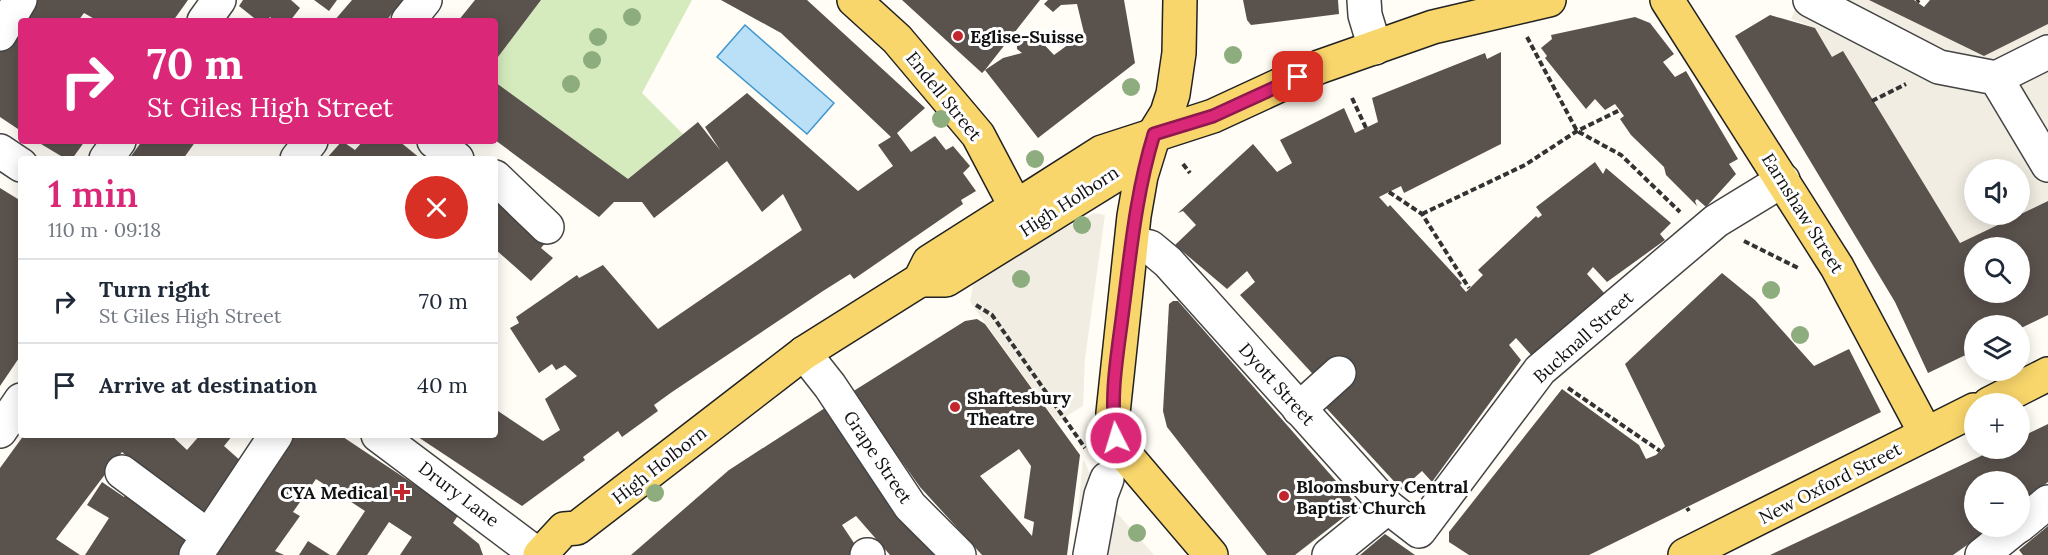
<!DOCTYPE html>
<meta charset="utf-8">
<style>
:root{--surface:#fff;--page:#f6f6f7;--text:#1f2937;--muted:#747a83;--line:#e0e1e3;--accent:#db2777}
body{margin:0;font-family:Lora,serif;background:var(--page);color:var(--text);height:100vh;display:flex;flex-direction:column;font-size:22px;white-space:nowrap}
*{box-sizing:border-box;margin:0}
p{font-size:20px;color:var(--muted)}
.icon{flex:none;width:33px;height:33px;fill:none;stroke:currentColor;stroke-width:2;stroke-linecap:round;stroke-linejoin:round}
.map{position:relative;flex:1;overflow:hidden}
.panel{position:absolute;left:18px;top:156px;width:480px;height:282px;display:flex;flex-direction:column;background:var(--surface);border-radius:6px;box-shadow:0 3px 15px #0003}
.panel>*{flex:none}
.hud{position:absolute;left:18px;top:18px;width:480px;height:126px;border-radius:6px;box-shadow:0 3px 15px #0003;background:#db2777;color:#fff;overflow:hidden}
.tools{position:absolute;left:1964px;top:159px;display:grid;gap:12px}
.tools a{display:grid;place-items:center;width:66px;height:66px;border-radius:50%;background:var(--surface);box-shadow:0 3px 15px #0003;font-size:30px}
.pin{position:absolute;display:grid;place-items:center;width:51px;height:51px;color:#fff;margin:-26px;border-radius:12px;box-shadow:0 3px 9px #0006}
.me{position:absolute;width:66px;margin:-33px;rotate:355deg;stroke-linejoin:round;filter:drop-shadow(0 0 4px #0008)}
.turn{display:flex;align-items:center;gap:21px;height:126px;padding:0 30px;font-size:27px}
.turn .icon{width:78px;height:78px;stroke-width:2.5}
.turn b{display:block;font-size:42px;line-height:51px}
.round{display:grid;place-items:center;flex:none;width:63px;height:63px;border-radius:32px;background:var(--page)}
.summary{display:flex;align-items:center;justify-content:space-between;height:102px;padding:0 30px}
h1{font-size:36px;font-weight:600;line-height:45px;color:var(--accent)}
ul{padding:0;list-style:none}
li{display:flex;align-items:center;gap:18px;height:84px;padding:0 30px;border-top:2px solid var(--line)}
li div{flex:1}
li b{display:block;font-size:22px}
li em{font-style:normal}
.map>svg:first-child{display:block}
.green{fill:#d5ebbd}
.plaza{fill:#f1ede2;fill-rule:evenodd}
.water{fill:#b9e0f7;stroke:#3f96cf;stroke-width:1.5}
.building{fill:#5a524d;fill-rule:evenodd}
.lines{fill:none;stroke-linecap:round;stroke-linejoin:round}
.minor-casing{stroke:#444;stroke-width:36}
.major-casing{stroke:#222;stroke-width:36}
.path{stroke:#333;stroke-width:4;stroke-dasharray:6 3;stroke-linecap:butt}
.minor{stroke:#fff;stroke-width:33}
.major{stroke:#f9d66b;stroke-width:33}
.tree{fill:#8dad7f}
.route-casing{stroke:#8e194d;stroke-width:15}
.route{stroke:#db2777;stroke-width:10}
.poi-dot{fill:#c4262e;stroke:#fff;stroke-width:2}
.labels{text-anchor:middle;dominant-baseline:central;stroke-width:6;stroke-linejoin:round;paint-order:stroke}
.poi-label{font-size:18px;font-weight:bold;fill:#111;stroke:#fff;text-anchor:start}
.street-label{font-size:18px;fill:#111;stroke:#fff}
</style>
<div class="map">
<svg width="2048" height="555" viewBox="0 0 2048 555">
<rect width="100%" height="100%" fill="#fffdf5"/>
<polygon class="green" points="541,0 692,0 642,93 683,134 628,179 495,82 495,61"/>
<g class="plaza">
<path d="M1800,0H1869L1984,56L2048,24V201L1960,243L1832,57L1815,28L1791,19ZM1974,170H2019V214H1974Z"/>
<polygon points="1094,213 1105,215 1085,359 1083,406 1057,422 970,302 975,274"/>
<polygon points="1083,459 1101,495 1154,555 1074,555"/>
</g>
<polygon class="water" points="745,25 834,103 807,134 717,57"/>
<g class="building">
<polygon points="28,0 188,0 173,21 98,21 84,13 78,21 21,21 21,131 0,117 0,47"/>
<polygon points="243,0 291,0 300,8 290,21 275,21 270,17 267,21 258,21 239,6"/>
<polygon points="314,0 337,0 329,11"/>
<polygon points="352,0 403,0 386,21 334,21"/>
<polygon points="475,0 541,0 495,61 495,21 458,21"/>
<polygon points="721,0 807,0 925,108 897,133 911,152 935,136 946,150 953,146 970,166 963,173 976,191 961,200 963,204 854,279 850,274 823,291 672,392 654,405 658,411 622,437 618,431 583,457 585,460 522,506 415,435 495,435 495,409 543,441 560,430 545,399 577,376 565,365 556,370 552,364 539,373 510,328 519,323 516,317 577,275 579,278 603,265 658,329 802,230 783,194 762,212 727,161 654,218 642,202 614,202 599,217 495,140 495,82 628,179 698,122 720,150 705,127 747,93 858,191 893,166 878,145 891,137 781,33"/>
<polygon points="902,0 1040,0 985,70 1003,58 1022,53 1017,49 1017,42 1026,34 1034,34 1054,55 1084,33 1077,4 1061,5 1053,12 1044,4 1048,0 1124,0 1135,63 1038,138 985,70 982,73"/>
<polygon points="1243,0 1338,0 1339,14 1251,25 1247,20"/>
<polygon points="1869,0 1914,0 1924,7 1930,0 2048,0 2048,24 1984,56"/>
<path d="M1770,15L1815,28L1832,57L1843,51L1960,243L2048,201V315L2019,329V326H1974V351L1928,373L1895,302L1735,36ZM1974,248H2019V292H1974Z"/>
<polygon points="1635,17 1650,23 1674,54 1663,62 1675,77 1686,71 1738,159 1729,164 1736,174 1706,207 1697,199 1695,201 1697,206 1666,175 1664,167 1631,135 1620,119 1624,116 1615,104 1605,110 1595,99 1586,109 1545,58 1547,56 1541,48 1552,39 1551,35"/>
<polygon points="1501,52 1501,144 1404,193 1401,186 1379,197 1388,207 1390,205 1462,283 1460,285 1466,292 1483,275 1478,270 1536,216 1538,218 1542,215 1536,207 1595,162 1603,174 1606,168 1671,223 1660,234 1665,240 1607,282 1593,267 1587,274 1605,294 1533,357 1516,338 1509,345 1521,360 1432,482 1422,471 1403,488 1403,491 1317,398 1322,384 1240,295 1255,282 1247,271 1227,289 1175,245 1196,225 1183,211 1178,213 1253,144 1277,172 1292,163 1280,140 1344,108 1355,133 1378,122 1372,98 1485,53 1487,59"/>
<polygon points="36,141 85,141 72,159 66,159"/>
<polygon points="142,141 196,141 183,159 129,159"/>
<polygon points="342,141 355,150 363,141 399,141 421,159 326,159"/>
<polygon points="0,188 21,201 21,355 0,386"/>
<polygon points="495,194 550,237 541,248 553,258 531,281 495,249"/>
<polygon points="1722,273 1755,300 1814,366 1849,349 1881,412 1589,555 1469,555 1449,542 1449,532 1562,389 1639,445 1646,459 1656,455 1665,446 1625,364"/>
<polygon points="1173,301 1178,301 1358,506 1295,555 1267,555 1167,427 1163,411 1169,304"/>
<path d="M977,319L985,324L1080,455L1067,555H982L920,487L852,392L965,321ZM1019,449L1031,466L1024,518L1034,522L1032,536L980,476Z"/>
<polygon points="828,406 944,555 890,555 856,516 842,525 862,555 631,555 729,470"/>
<polygon points="2048,424 2048,482 2019,505 2019,482 1974,482 1974,526 1994,526 1953,555 1770,555 1998,448 2019,448 2019,438"/>
<polygon points="24,435 171,435 187,450 200,435 233,435 224,446 242,462 204,517 159,484 122,452 56,539 80,555 0,555 0,468"/>
<polygon points="287,435 340,435 459,514 453,523 479,544 483,555 400,555 412,537 389,522 367,555 336,555 365,511 316,479 293,512 300,516 275,551 284,555 214,555"/>
<polygon points="102,482 124,497 128,491 193,534 178,555 85,555 109,518 87,505"/>
<polygon points="2048,526 2048,555 2023,555 2019,550"/>
<polygon points="1385,534 1415,555 1360,555"/>
<polygon points="308,541 330,555 299,555"/>
</g>
<g class="lines">
<defs>
<g id="minor">
<polyline points="1364,0 1365,15 1375,48"/>
<polyline points="1810,0 1939,67 1996,78 2048,165"/>
<polyline points="204,21 219,0"/>
<polyline points="408,21 425,0"/>
<polyline points="0,34 20,0"/>
<polyline points="1996,78 2048,52"/>
<polyline points="434,141 457,159"/>
<polyline points="0,151 21,165"/>
<polyline points="106,159 119,141"/>
<polyline points="297,159 311,141"/>
<polyline points="495,177 547,227"/>
<polyline points="1132,243 1150,247 1168,262 1388,507 1419,531 1540,370 1716,221 1783,180"/>
<polyline points="804,353 830,386 910,506 959,555"/>
<polyline points="1299,409 1339,373"/>
<polyline points="0,431 21,400"/>
<polyline points="378,435 538,555"/>
<polyline points="122,472 208,536"/>
<polyline points="2019,526 2048,502"/>
<polyline points="196,555 276,435"/>
<polyline points="867,555 868,555"/>
<polyline points="1090,555 1101,495 1107,479"/>
<polyline points="1329,555 1388,507"/>
<polyline points="1982,555 2018,526"/>
</g>
<g id="major">
<polyline points="854,0 897,39 978,135 1016,207"/>
<polyline points="1180,0 1179,53 1173,94 1167,113 1154,134 1141,176 1134,216 1113,413 1116,438 1124,453 1211,555"/>
<polyline points="1667,0 1837,267 1926,434"/>
<polyline points="920,280 946,280 1114,176 1148,140"/>
<polyline points="1989,404 2048,374"/>
<polyline points="540,555 564,529 577,528 804,353 920,280 929,262 1102,152 1213,116 1319,67 1433,27 1549,0"/>
<polyline points="1685,555 1974,410"/>
</g>
</defs>
<use href="#minor" class="minor-casing"/>
<use href="#major" class="major-casing"/>
<g class="path">
<polyline points="1917,2 1919,0"/>
<polyline points="1527,37 1577,131 1621,155 1680,212"/>
<polyline points="1352,98 1366,128"/>
<polyline points="1872,101 1906,84"/>
<polyline points="1183,164 1190,173"/>
<polyline points="1389,192 1422,214 1469,288"/>
<polyline points="1422,214 1525,165 1577,131 1620,110"/>
<polyline points="1744,241 1800,269"/>
<polyline points="976,305 992,315 1085,448"/>
<polyline points="1568,388 1660,451"/>
<polyline points="1687,508 1689,511"/>
</g>
<use href="#minor" class="minor"/>
<use href="#major" class="major"/>
</g>
<g class="tree">
<circle cx="632" cy="17" r="9"/>
<circle cx="598" cy="37" r="9"/>
<circle cx="1233" cy="55" r="9"/>
<circle cx="592" cy="60" r="9"/>
<circle cx="571" cy="84" r="9"/>
<circle cx="1131" cy="87" r="9"/>
<circle cx="941" cy="119" r="9"/>
<circle cx="1035" cy="159" r="9"/>
<circle cx="1082" cy="225" r="9"/>
<circle cx="1021" cy="279" r="9"/>
<circle cx="1771" cy="290" r="9"/>
<circle cx="1800" cy="335" r="9"/>
<circle cx="655" cy="493" r="9"/>
<circle cx="1137" cy="533" r="9"/>
</g>
<g class="lines">
<defs>
<path id="route" d="M1116,438C1109,396 1118,352 1123,310C1131,249 1136,193 1154,134L1213,116L1298,77"/>
</defs>
<use href="#route" class="route-casing"/>
<use href="#route" class="route"/>
</g>
<g class="poi-dot">
<circle cx="958" cy="36" r="6"/>
<circle cx="955" cy="407" r="6"/>
<path d="M399 483h6v6h6v6h-6v6h-6v-6h-6v-6h6z"/>
<circle cx="1284" cy="496" r="6"/>
</g>
<g class="labels">
<g class="poi-label">
<text x="970" y="36">Eglise-Suisse</text>
<text x="967" y="397">Shaftesbury<tspan x="967" dy="21">Theatre</tspan></text>
<text x="1296" y="486">Bloomsbury Central<tspan x="1296" dy="21">Baptist Church</tspan></text>
<text x="388" y="492" text-anchor="end">CYA Medical</text>
</g>
<g class="street-label">
<text transform="translate(944 96) rotate(51)">Endell Street</text>
<text transform="translate(1069 201) rotate(-33)">High Holborn</text>
<text transform="translate(1803 213) rotate(58)">Earnshaw Street</text>
<text transform="translate(1583 337) rotate(-42)">Bucknall Street</text>
<text transform="translate(1277 384) rotate(48)">Dyott Street</text>
<text transform="translate(878 457) rotate(56)">Grape Street</text>
<text transform="translate(659 465) rotate(-38)">High Holborn</text>
<text transform="translate(1830 483) rotate(-27)">New Oxford Street</text>
<text transform="translate(459 494) rotate(37)">Drury Lane</text>
</g>
</g>
</svg>
<div class="tools">
<a><svg class="icon" aria-label="sound" viewBox="0 0 24 24"><path d="M4 9h4l5-4v14l-5-4H4zM17 9q2 3 0 6"/></svg></a>
<a><svg class="icon" aria-label="search" viewBox="0 0 24 24"><circle cx="10" cy="10" r="6"/><path d="M15 15l6 6"/></svg></a>
<a><svg class="icon" aria-label="layers" viewBox="0 0 24 24"><path d="M12 4l9 5-9 5-9-5zM3 14l9 5 9-5"/></svg></a>
<a>+</a>
<a>−</a>
</div>
<div class="pin" style="left:1298px;top:77px;background:#d93025"><svg class="icon" aria-label="arrive" viewBox="0 0 24 24"><path d="M6 21V4h12l-3 4 3 4H6"/></svg></div>
<svg class="me" style="left:1116px;top:438px" viewBox="-20 -20 40 40"><circle r="17" fill="#db2777" stroke="#fff" stroke-width="3"/><path d="M0-11L8 9 0 5-8 9z" fill="#fff"/></svg>
<div class="hud">
<div class="turn"><svg class="icon" aria-label="right" viewBox="0 0 24 24"><path d="M7 20v-9h11M14 6l5 5-5 5"/></svg><div><b>70 m</b>St Giles High Street</div></div>
</div>
<section class="panel">
<div class="summary"><div><h1>1 min</h1><p>110 m · 09:18</p></div><a class="round" style="background:#d93025;color:#fff"><svg class="icon" aria-label="close" viewBox="0 0 24 24"><path d="M6 6l12 12M18 6L6 18"/></svg></a></div>
<ul>
<li><svg class="icon" aria-label="right" viewBox="0 0 24 24"><path d="M7 20v-9h11M14 6l5 5-5 5"/></svg><div><b>Turn right</b><p>St Giles High Street</p></div><em>70 m</em></li>
<li><svg class="icon" aria-label="arrive" viewBox="0 0 24 24"><path d="M6 21V4h12l-3 4 3 4H6"/></svg><div><b>Arrive at destination</b></div><em>40 m</em></li>
</ul>
</section>
</div>
